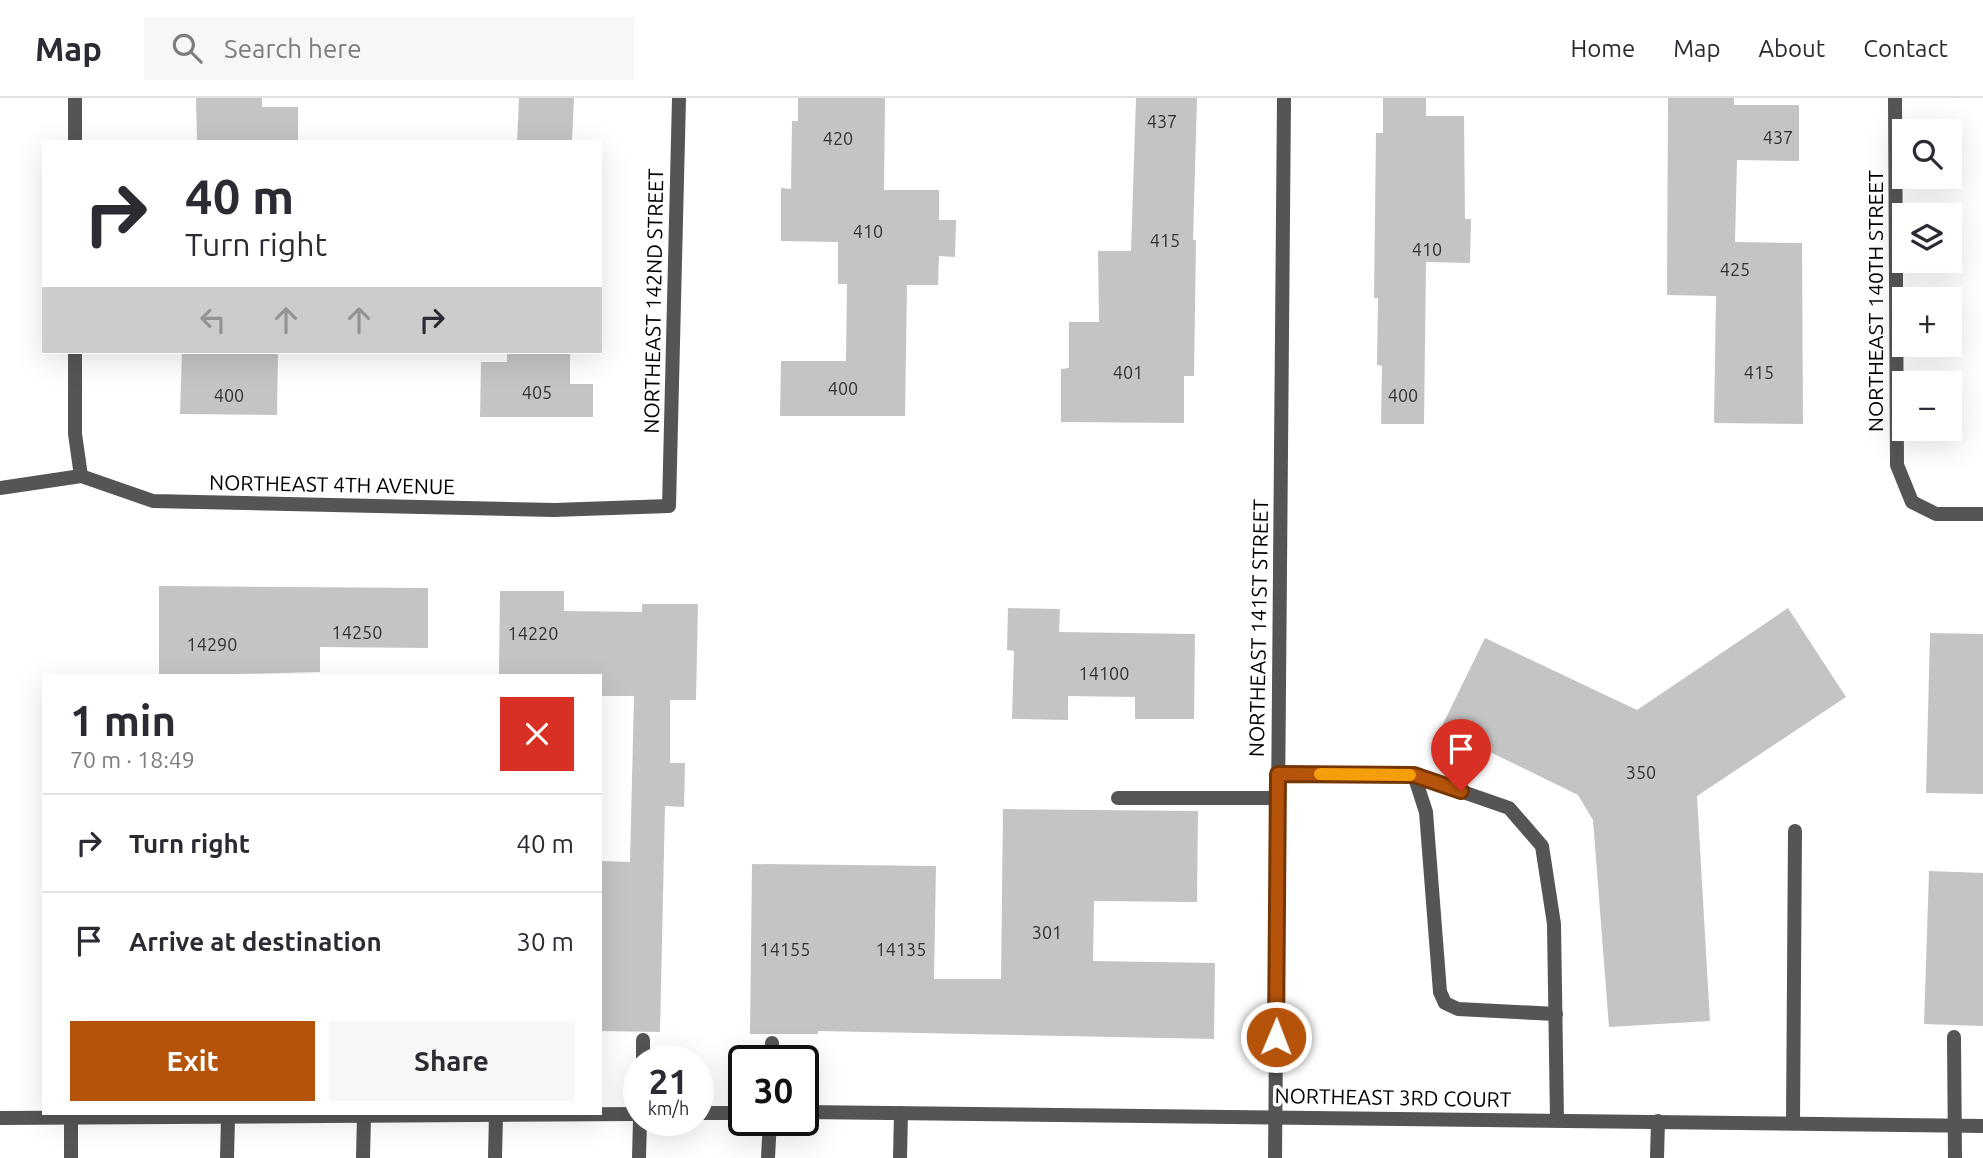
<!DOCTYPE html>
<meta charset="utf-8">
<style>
:root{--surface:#fff;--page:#f7f7f7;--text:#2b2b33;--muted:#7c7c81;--line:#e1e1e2;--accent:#b45309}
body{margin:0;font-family:Ubuntu,sans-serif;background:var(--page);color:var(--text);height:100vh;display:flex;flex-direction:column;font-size:26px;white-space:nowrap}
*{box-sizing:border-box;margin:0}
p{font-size:23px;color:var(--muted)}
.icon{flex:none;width:38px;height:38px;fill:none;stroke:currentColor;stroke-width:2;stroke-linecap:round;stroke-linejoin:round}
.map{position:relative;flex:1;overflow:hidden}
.sheet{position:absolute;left:42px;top:576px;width:560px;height:441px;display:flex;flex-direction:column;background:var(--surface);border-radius:0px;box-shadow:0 7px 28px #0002}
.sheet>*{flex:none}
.top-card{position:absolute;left:42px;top:42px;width:560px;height:214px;border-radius:0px;box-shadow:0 7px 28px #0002;background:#fff;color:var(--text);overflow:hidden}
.buttons{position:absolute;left:1892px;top:21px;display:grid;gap:14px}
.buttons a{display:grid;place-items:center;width:70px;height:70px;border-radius:0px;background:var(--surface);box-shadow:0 7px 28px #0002;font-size:35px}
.speed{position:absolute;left:623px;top:947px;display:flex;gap:14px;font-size:35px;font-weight:700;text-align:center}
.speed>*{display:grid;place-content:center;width:91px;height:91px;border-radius:50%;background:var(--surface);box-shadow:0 7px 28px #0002;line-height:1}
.speed small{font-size:18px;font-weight:400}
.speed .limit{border:4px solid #111;border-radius:10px;background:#fff;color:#111}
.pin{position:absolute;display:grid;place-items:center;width:60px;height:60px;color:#fff;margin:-72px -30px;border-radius:50% 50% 50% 0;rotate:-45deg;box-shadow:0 0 7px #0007}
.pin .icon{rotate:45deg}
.me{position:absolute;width:77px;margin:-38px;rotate:1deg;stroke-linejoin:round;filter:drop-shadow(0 0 5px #0008)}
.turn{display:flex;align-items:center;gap:24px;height:147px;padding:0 28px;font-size:32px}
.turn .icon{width:91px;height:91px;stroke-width:2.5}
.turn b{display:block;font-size:49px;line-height:60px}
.lanes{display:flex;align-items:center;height:66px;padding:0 28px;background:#0003;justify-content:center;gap:35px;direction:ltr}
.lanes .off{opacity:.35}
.round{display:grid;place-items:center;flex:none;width:74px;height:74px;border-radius:0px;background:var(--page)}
.headline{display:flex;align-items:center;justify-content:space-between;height:119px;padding:0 28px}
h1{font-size:42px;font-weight:700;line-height:52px}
.action{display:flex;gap:14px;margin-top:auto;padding:14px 28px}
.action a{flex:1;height:80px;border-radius:0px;background:var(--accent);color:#fff;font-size:28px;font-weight:700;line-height:80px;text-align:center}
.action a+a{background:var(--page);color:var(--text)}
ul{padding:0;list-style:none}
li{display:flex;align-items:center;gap:21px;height:98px;padding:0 28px;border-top:2px solid var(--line)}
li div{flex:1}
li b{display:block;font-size:26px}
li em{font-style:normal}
header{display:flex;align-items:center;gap:42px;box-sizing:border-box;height:98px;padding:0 35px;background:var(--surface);border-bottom:2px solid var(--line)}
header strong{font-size:33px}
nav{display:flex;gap:38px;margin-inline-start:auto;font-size:24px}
.search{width:490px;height:63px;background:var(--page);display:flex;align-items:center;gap:18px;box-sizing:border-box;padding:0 24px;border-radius:0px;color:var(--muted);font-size:26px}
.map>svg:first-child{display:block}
.building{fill:#c4c4c4}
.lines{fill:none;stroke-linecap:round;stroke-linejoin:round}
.service{stroke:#555;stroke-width:14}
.minor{stroke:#555;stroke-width:14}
.route-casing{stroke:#753606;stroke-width:18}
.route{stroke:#b45309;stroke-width:12}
.slow{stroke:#f59e0b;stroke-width:12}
.labels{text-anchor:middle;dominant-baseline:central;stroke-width:7;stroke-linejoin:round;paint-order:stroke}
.number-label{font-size:18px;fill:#313131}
.street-label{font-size:21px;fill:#000;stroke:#fff}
</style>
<header>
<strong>Map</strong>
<div class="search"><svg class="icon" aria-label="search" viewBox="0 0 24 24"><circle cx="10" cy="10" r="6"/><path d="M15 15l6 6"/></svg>Search here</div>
<nav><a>Home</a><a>Map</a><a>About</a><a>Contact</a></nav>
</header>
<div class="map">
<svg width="1983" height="1060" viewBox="0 0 1983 1060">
<rect width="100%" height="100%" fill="#fff"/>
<g class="building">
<polygon points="196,0 262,0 262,9 298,9 298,44 197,44"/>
<polygon points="519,0 574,0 572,44 517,44"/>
<polygon points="798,0 885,0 884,92 939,92 939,122 956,122 955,159 939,158 938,187 907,187 905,318 780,318 781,263 846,263 847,186 838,186 838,144 781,143 781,90 791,91 792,23 798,23"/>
<polygon points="1136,0 1197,0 1193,142 1196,142 1194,278 1184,278 1184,325 1061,324 1061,271 1069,270 1069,224 1099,224 1098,153 1131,153"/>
<polygon points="1383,0 1426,0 1426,18 1464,18 1465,121 1471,121 1470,165 1426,164 1424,326 1381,326 1382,268 1377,267 1378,200 1374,200 1376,35 1383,35"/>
<polygon points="1668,0 1734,0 1734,7 1799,7 1799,63 1737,62 1735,144 1802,145 1803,326 1714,325 1716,198 1667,197"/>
<polygon points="182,254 278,254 277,317 180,316"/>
<polygon points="507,254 570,254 570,286 593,286 593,319 480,319 481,264 507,264"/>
<polygon points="159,488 428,490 428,550 320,549 320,574 159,578"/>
<polygon points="500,493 564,493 564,513 642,514 642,506 698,506 696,602 670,602 670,665 685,665 684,709 665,708 660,934 600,933 600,763 630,764 634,598 600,598 600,578 499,578"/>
<polygon points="1008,510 1060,511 1059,534 1195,536 1194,621 1135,621 1135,599 1068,598 1068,622 1012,621 1014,553 1007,552"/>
<polygon points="1788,510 1846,599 1697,698 1710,923 1609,929 1593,722 1578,697 1441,630 1485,540 1637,612"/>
<polygon points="1930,535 1983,536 1983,696 1926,695"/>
<polygon points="1003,711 1198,713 1197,804 1094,803 1093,863 1215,865 1214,941 818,933 818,936 750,936 752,766 936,768 934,881 1001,881"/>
<polygon points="1929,773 1983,775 1983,928 1924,926"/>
</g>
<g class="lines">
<g class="service">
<polyline points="1278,676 1414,677 1509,710 1542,748 1554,826 1557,1022"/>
<polyline points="1414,677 1426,714 1440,894 1445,905 1458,911 1556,916"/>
<polyline points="1118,700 1278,700"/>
<polyline points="1954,939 1955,1060"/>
<polyline points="643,962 643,942"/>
<polyline points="772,962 772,945"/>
<polyline points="1793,1025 1795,733"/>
<polyline points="227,1060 228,1020"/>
<polyline points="363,1060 364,1018"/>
<polyline points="495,1060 496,1015"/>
<polyline points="639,1060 640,1022"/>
<polyline points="768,1060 770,1022"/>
<polyline points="900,1060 901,1015"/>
<polyline points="1657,1060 1658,1023"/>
</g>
<g class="minor">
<polyline points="1895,0 1897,367 1912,404 1936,416 1983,416"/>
<polyline points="75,44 75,0"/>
<polyline points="75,254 75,336 81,378"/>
<polyline points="0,390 81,378 153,403 554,412 669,408 679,0"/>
<polyline points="803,1014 1983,1028"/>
<polyline points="698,1015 744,1015"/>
<polyline points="0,1020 639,1016"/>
<polyline points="71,1060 71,1021"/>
<polyline points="1275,1060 1284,0"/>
</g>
</g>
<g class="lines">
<defs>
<polyline id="route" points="1276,939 1278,676 1414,677 1461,693"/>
</defs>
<use href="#route" class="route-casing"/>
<use href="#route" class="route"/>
<polyline class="slow" points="1320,676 1410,677"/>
</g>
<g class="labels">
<g class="number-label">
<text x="1162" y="23">437</text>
<text x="1778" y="39">437</text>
<text x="838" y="40">420</text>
<text x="868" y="133">410</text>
<text x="1165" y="142">415</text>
<text x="1427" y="151">410</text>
<text x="1735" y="171">425</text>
<text x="1128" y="274">401</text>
<text x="1759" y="274">415</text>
<text x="843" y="290">400</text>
<text x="537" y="294">405</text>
<text x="229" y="297">400</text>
<text x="1403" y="297">400</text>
<text x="357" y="534">14250</text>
<text x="533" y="535">14220</text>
<text x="212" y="546">14290</text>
<text x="1104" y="575">14100</text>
<text x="1641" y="674">350</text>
<text x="1047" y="834">301</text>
<text x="785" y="851">14155</text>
<text x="901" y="851">14135</text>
</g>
<g class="street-label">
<text transform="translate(653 203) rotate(-89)">NORTHEAST 142ND STREET</text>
<text transform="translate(1875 203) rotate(-90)">NORTHEAST 140TH STREET</text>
<text transform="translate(332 386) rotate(1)">NORTHEAST 4TH AVENUE</text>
<text transform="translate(1258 530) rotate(-89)">NORTHEAST 141ST STREET</text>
<text transform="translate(1393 999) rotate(1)">NORTHEAST 3RD COURT</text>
</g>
</g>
</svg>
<div class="buttons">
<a><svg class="icon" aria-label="search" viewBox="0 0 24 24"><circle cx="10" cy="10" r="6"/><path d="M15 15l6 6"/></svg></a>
<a><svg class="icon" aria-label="layers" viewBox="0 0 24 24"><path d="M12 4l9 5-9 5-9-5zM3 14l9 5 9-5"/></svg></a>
<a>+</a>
<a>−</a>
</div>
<div class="speed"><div>21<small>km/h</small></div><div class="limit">30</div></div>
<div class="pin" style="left:1461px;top:693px;background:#d93025"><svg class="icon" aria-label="arrive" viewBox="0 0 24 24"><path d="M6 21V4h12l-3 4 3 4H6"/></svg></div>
<svg class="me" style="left:1276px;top:939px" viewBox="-20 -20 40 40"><circle r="17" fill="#b45309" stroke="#fff" stroke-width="3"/><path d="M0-11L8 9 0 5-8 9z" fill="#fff"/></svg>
<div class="top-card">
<div class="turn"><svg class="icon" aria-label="right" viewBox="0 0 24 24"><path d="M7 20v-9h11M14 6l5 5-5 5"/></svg><div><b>40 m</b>Turn right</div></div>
<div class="lanes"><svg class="icon off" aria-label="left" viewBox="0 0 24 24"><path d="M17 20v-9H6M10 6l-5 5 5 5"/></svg><svg class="icon off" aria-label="ahead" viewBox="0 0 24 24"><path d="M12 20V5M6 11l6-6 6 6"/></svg><svg class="icon off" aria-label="ahead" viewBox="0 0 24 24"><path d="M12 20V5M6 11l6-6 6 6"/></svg><svg class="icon" aria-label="right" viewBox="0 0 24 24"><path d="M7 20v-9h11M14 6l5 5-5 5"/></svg></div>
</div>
<section class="sheet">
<div class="headline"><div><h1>1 min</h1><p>70 m · 18:49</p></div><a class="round" style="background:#d93025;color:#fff"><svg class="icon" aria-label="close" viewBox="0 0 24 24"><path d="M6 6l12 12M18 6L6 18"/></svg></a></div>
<ul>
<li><svg class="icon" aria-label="right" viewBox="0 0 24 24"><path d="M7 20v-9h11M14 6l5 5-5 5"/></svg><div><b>Turn right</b></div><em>40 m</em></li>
<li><svg class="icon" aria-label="arrive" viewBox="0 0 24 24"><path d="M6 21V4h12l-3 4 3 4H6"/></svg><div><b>Arrive at destination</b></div><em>30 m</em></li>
</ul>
<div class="action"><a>Exit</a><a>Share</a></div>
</section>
</div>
